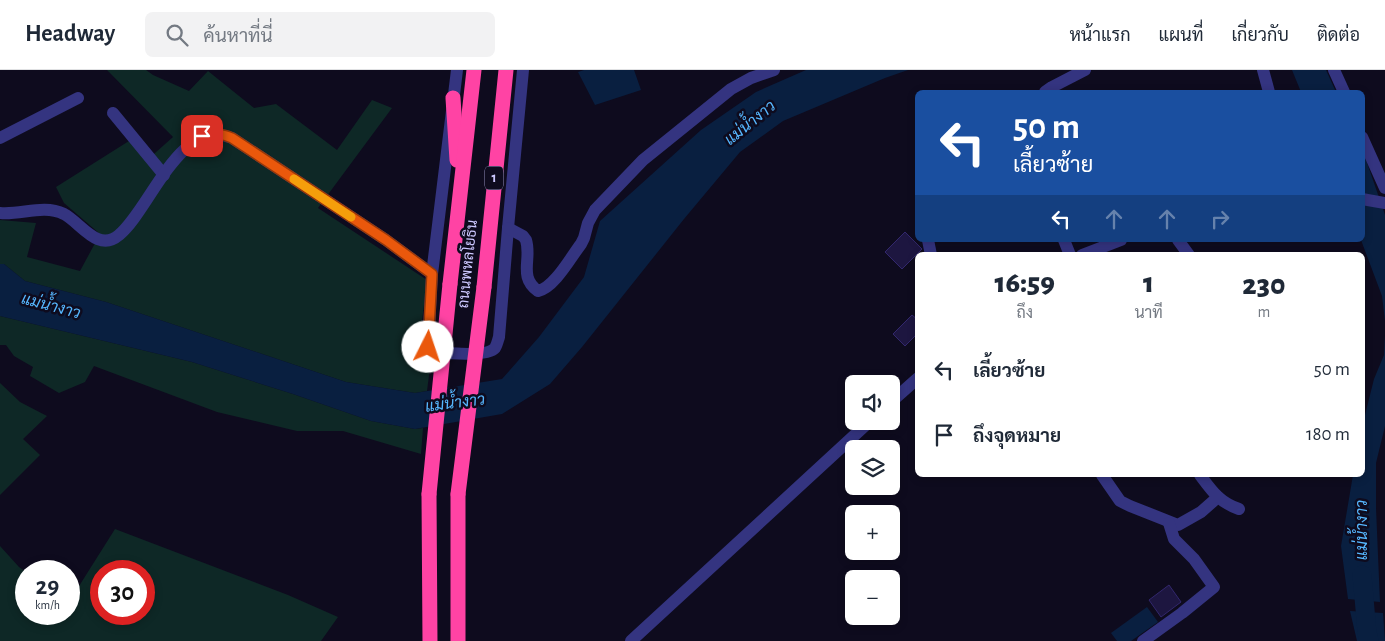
<!DOCTYPE html>
<html lang="th">
<meta charset="utf-8">
<style>
:root{--surface:#fff;--page:#f2f2f3;--text:#1f2937;--muted:#747a83;--line:#e0e1e3}
body{margin:0;font-family:"Alegreya Sans",Sarabun,sans-serif;background:var(--page);color:var(--text);height:100vh;display:flex;flex-direction:column;font-size:19px;white-space:nowrap}
*{box-sizing:border-box;margin:0}
p{font-size:16px;color:var(--muted)}
.icon{flex:none;width:28px;height:28px;fill:none;stroke:currentColor;stroke-width:2;stroke-linecap:round;stroke-linejoin:round}
.map{position:relative;flex:1;overflow:hidden}
.panel{position:absolute;left:915px;top:182px;width:450px;height:225px;display:flex;flex-direction:column;background:var(--surface);border-radius:8px;box-shadow:0 2px 8px #0003}
.panel>*{flex:none}
.banner{position:absolute;left:915px;top:20px;width:450px;height:152px;border-radius:8px;box-shadow:0 2px 8px #0003;background:#1a4fa0;color:#fff;overflow:hidden}
.controls{position:absolute;left:845px;top:305px;display:grid;gap:10px}
.controls a{display:grid;place-items:center;width:55px;height:55px;border-radius:8px;background:var(--surface);box-shadow:0 2px 8px #0003;font-size:25px}
.speed{position:absolute;left:15px;top:490px;display:flex;gap:10px;font-size:25px;font-weight:700;text-align:center}
.speed>*{display:grid;place-content:center;width:65px;height:65px;border-radius:50%;background:var(--surface);box-shadow:0 2px 8px #0003;line-height:1}
.speed small{font-size:12px;font-weight:400}
.speed .limit{border:8px solid #d22;background:#fff;color:#111}
.pin{position:absolute;display:grid;place-items:center;width:42px;height:42px;color:#fff;margin:-21px;border-radius:10px;box-shadow:0 2px 8px #0006}
.me{position:absolute;width:55px;margin:-28px;rotate:4deg;stroke-linejoin:round;filter:drop-shadow(0 0 4px #0008)}
.turn{display:flex;align-items:center;gap:18px;height:105px;padding:0 15px;font-size:22px}
.turn .icon{width:65px;height:65px;stroke-width:2.5}
.turn b{display:block;font-size:35px;line-height:42px}
.lanes{display:flex;align-items:center;height:48px;padding:0 15px;background:#0003;justify-content:center;gap:25px;direction:ltr}
.lanes .off{opacity:.35}
.eta{display:flex;justify-content:space-evenly;align-items:center;height:85px;text-align:center}
.eta b{font-size:30px;font-weight:800;line-height:35px}
ul{padding:0;list-style:none}
li{display:flex;align-items:center;gap:15px;height:65px;padding:0 15px}
li div{flex:1}
li b{display:block;font-size:19px}
li em{font-style:normal}
header{display:flex;align-items:center;gap:30px;box-sizing:border-box;height:70px;padding:0 25px;background:var(--surface);border-bottom:1px solid var(--line)}
header strong{font-size:24px}
nav{display:flex;gap:28px;margin-inline-start:auto;font-size:18px}
.search{width:350px;height:45px;background:var(--page);display:flex;align-items:center;gap:12px;box-sizing:border-box;padding:0 18px;border-radius:8px;color:var(--muted);font-size:19px}
.map>svg:first-child{display:block}
.green{fill:#0e2826;fill-rule:evenodd}
.water{fill:#091f40}
.lines{fill:none;stroke-linecap:round;stroke-linejoin:round}
.river{stroke:#091f40;stroke-width:19}
.building{fill:#1d1640;stroke:#32276d}
.minor{stroke:#343480;stroke-width:12}
.highway{stroke:#ff43a4;stroke-width:15}
.highway-bridge{stroke:#ff43a4;stroke-width:15}
.route-casing{stroke:#983908;stroke-width:12}
.route{stroke:#ea580c;stroke-width:9}
.slow{stroke:#f59e0b;stroke-width:9}
.labels{text-anchor:middle;dominant-baseline:central;stroke-width:5;stroke-linejoin:round;paint-order:stroke}
.shield{fill:#0e0b1e;stroke:#938fbc;stroke-width:1}
.shield-label{font-size:14px;font-weight:bold;fill:#ccc8ff}
.street-label{font-size:15px;fill:#ccc8ff;stroke:#0e0b1e}
.water-label{font-size:16px;font-style:italic;fill:#56b7ff;stroke:#0e0b1e}
</style>
<header>
<strong>Headway</strong>
<div class="search"><svg class="icon" aria-label="search" viewBox="0 0 24 24"><circle cx="10" cy="10" r="6"/><path d="M15 15l6 6"/></svg>ค้นหาที่นี่</div>
<nav><a>หน้าแรก</a><a>แผนที่</a><a>เกี่ยวกับ</a><a>ติดต่อ</a></nav>
</header>
<div class="map">
<svg width="1385" height="571" viewBox="0 0 1385 571">
<rect width="100%" height="100%" fill="#0e0b1e"/>
<g class="green">
<polygon points="107,0 146,0 153,5 189,21 208,1 254,38 276,34 337,80 372,30 392,38 318,138 427,210 419,276 423,284 431,290 427,321 415,323 346,312 106,232 25,211 4,194 0,194 0,150 36,153 27,187 80,201 100,164 64,133 56,117 129,71 146,91 173,67"/>
<polygon points="0,246 192,292 293,324 371,351 415,359 423,358 421,384 343,361 297,361 217,342 94,296 85,312 59,323 30,306 33,297 14,286 6,275 0,275"/>
<polygon points="0,313 20,332 47,346 23,369 40,385 0,425"/>
<path d="M115,459L288,525L338,547L321,571H0V476L19,497L26,502V544H69V532ZM101,501H144V544H101Z"/>
</g>
<g class="water">
<polygon points="584,0 634,0 641,20 595,35 578,2"/>
<polygon points="806,0 908,0 885,8 783,51 740,82 684,149 582,277 550,314 502,344 415,359 371,351 293,324 192,292 0,246 0,194 4,194 25,211 106,232 346,312 415,323 502,309 539,267 584,207 600,151 701,60 756,22"/>
<polygon points="1292,0 1326,0 1336,22 1301,22"/>
<polygon points="1363,81 1385,145 1385,251 1382,226 1361,170 1362,170"/>
<polygon points="1385,265 1385,356 1376,393 1376,438 1380,532 1348,529 1341,476 1353,405 1362,405 1363,353 1374,309 1384,285"/>
<polygon points="1147,537 1158,552 1131,571 1117,571 1111,563"/>
<polygon points="1350,541 1383,543 1385,571 1357,571"/>
</g>
<g class="lines">
<polyline class="river" points="1362,505 1367,562 1369,571"/>
</g>
<g class="building">
<polygon points="905,162 922,179 902,199 885,182"/>
<polygon points="912,245 918,250 918,263 905,276 893,264"/>
<polygon points="1169,515 1181,532 1161,547 1149,530"/>
</g>
<g class="lines">
<g class="minor">
<path d="M457,0L432,204L428,277L432,282C444,283 488,287 495,278C497,275 498,270 499,267L508,158L523,0"/>
<polyline points="1263,0 1269,22"/>
<polyline points="1334,0 1344,22"/>
<polyline points="1045,22 1052,17 1085,0"/>
<polyline points="113,43 164,105"/>
<polyline points="1362,67 1385,118"/>
<polyline points="0,68 78,28"/>
<polyline points="1362,129 1385,133"/>
<path d="M0,143C22,145 43,134 64,144C81,153 98,183 119,165C150,140 180,46 232,68L386,170L432,204"/>
<path d="M508,158L523,166L526,170C532,189 518,207 538,221C554,218 571,187 581,174L584,168L588,153L595,140L643,90L731,19L751,8L774,0"/>
<polyline points="928,170 931,185"/>
<polyline points="1064,170 1070,185"/>
<polyline points="1178,170 1189,185"/>
<polyline points="1082,185 1121,170"/>
<polyline points="891,332 918,308"/>
<polyline points="1102,405 1120,431 1130,436 1178,455 1201,442 1218,427"/>
<path d="M1200,405C1212,421 1219,432 1239,439"/>
<polyline points="631,571 870,351"/>
<polyline points="1143,571 1182,543 1214,517 1194,489 1174,469 1169,453"/>
</g>
<g class="highway">
<polyline points="453,28 457,90"/>
<polyline points="450,214 474,0"/>
<polyline points="484,217 506,0"/>
<polyline points="429,424 430,571"/>
<polyline points="458,424 458,571"/>
</g>
<g class="highway-bridge">
<polyline points="429,424 450,214"/>
<polyline points="458,424 484,217"/>
</g>
</g>
<g class="lines">
<defs>
<path id="route" d="M202,66C213,64 222,63 232,68L386,170L432,204L428,277"/>
</defs>
<use href="#route" class="route-casing"/>
<use href="#route" class="route"/>
<polyline class="slow" points="294,109 351,147"/>
</g>
<g class="labels">
<rect class="shield" x="485" y="96.5" width="18" height="23" rx="4"/>
<g class="shield-label">
<text x="494" y="108">1</text>
</g>
<g class="street-label">
<text transform="translate(468 194) rotate(-84)">ถนนพหลโยธิน</text>
</g>
<g class="water-label">
<text transform="translate(750 53) rotate(-39)">แม่น้ำงาว</text>
<text transform="translate(51 236) rotate(15)">แม่น้ำงาว</text>
<text transform="translate(455 333) rotate(-7)">แม่น้ำงาว</text>
<text transform="translate(1362 460) rotate(-90)">แม่น้ำงาว</text>
</g>
</g>
</svg>
<div class="controls">
<a><svg class="icon" aria-label="sound" viewBox="0 0 24 24"><path d="M4 9h4l5-4v14l-5-4H4zM17 9q2 3 0 6"/></svg></a>
<a><svg class="icon" aria-label="layers" viewBox="0 0 24 24"><path d="M12 4l9 5-9 5-9-5zM3 14l9 5 9-5"/></svg></a>
<a>+</a>
<a>−</a>
</div>
<div class="speed"><div>29<small>km/h</small></div><div class="limit">30</div></div>
<div class="pin" style="left:202px;top:66px;background:#d93025"><svg class="icon" aria-label="arrive" viewBox="0 0 24 24"><path d="M6 21V4h12l-3 4 3 4H6"/></svg></div>
<svg class="me" style="left:428px;top:277px" viewBox="-20 -20 40 40"><circle r="19" fill="#fff"/><path d="M0-13L10 11 0 6-10 11z" fill="#ea580c"/></svg>
<div class="banner">
<div class="turn"><svg class="icon" aria-label="left" viewBox="0 0 24 24"><path d="M17 20v-9H6M10 6l-5 5 5 5"/></svg><div><b>50 m</b>เลี้ยวซ้าย</div></div>
<div class="lanes"><svg class="icon" aria-label="left" viewBox="0 0 24 24"><path d="M17 20v-9H6M10 6l-5 5 5 5"/></svg><svg class="icon off" aria-label="ahead" viewBox="0 0 24 24"><path d="M12 20V5M6 11l6-6 6 6"/></svg><svg class="icon off" aria-label="ahead" viewBox="0 0 24 24"><path d="M12 20V5M6 11l6-6 6 6"/></svg><svg class="icon off" aria-label="right" viewBox="0 0 24 24"><path d="M7 20v-9h11M14 6l5 5-5 5"/></svg></div>
</div>
<section class="panel">
<div class="eta">
<div><b>16:59</b><p>ถึง</p></div>
<div><b>1</b><p>นาที</p></div>
<div><b>230</b><p>m</p></div>
</div>
<ul>
<li><svg class="icon" aria-label="left" viewBox="0 0 24 24"><path d="M17 20v-9H6M10 6l-5 5 5 5"/></svg><div><b>เลี้ยวซ้าย</b></div><em>50 m</em></li>
<li><svg class="icon" aria-label="arrive" viewBox="0 0 24 24"><path d="M6 21V4h12l-3 4 3 4H6"/></svg><div><b>ถึงจุดหมาย</b></div><em>180 m</em></li>
</ul>
</section>
</div>
